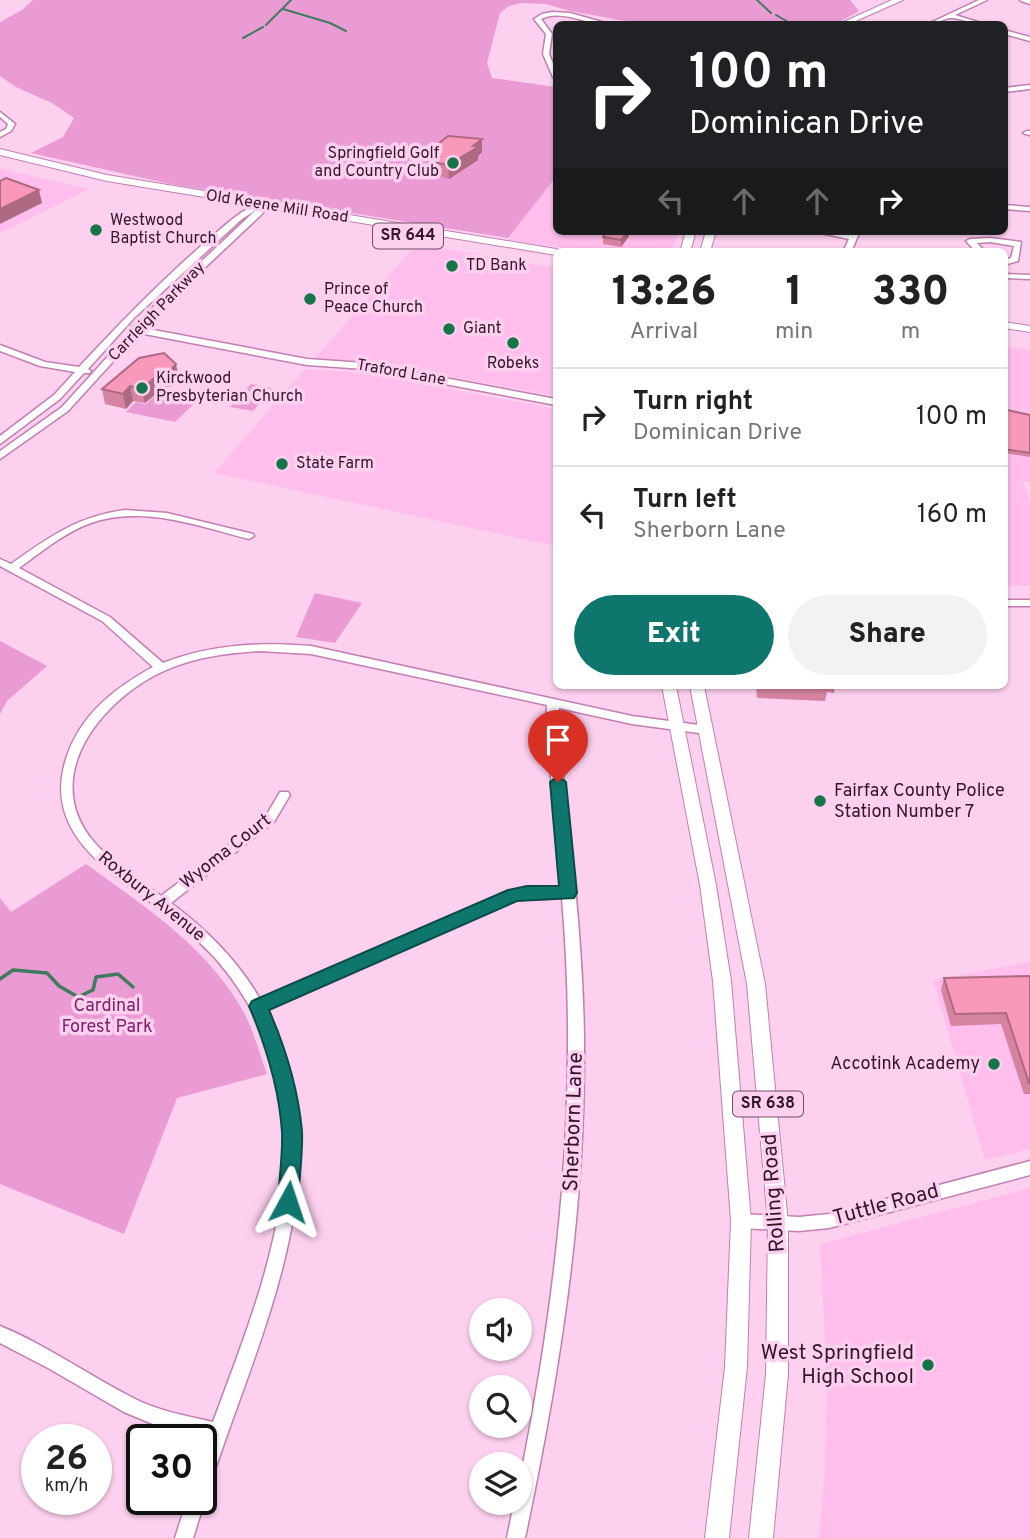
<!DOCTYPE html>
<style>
:root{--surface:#fff;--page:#f2f2f2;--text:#222;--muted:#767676;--line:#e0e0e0;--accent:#0f766e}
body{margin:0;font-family:Overpass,sans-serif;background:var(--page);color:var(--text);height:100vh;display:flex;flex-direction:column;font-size:26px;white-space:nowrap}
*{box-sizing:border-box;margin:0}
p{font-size:23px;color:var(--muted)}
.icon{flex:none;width:38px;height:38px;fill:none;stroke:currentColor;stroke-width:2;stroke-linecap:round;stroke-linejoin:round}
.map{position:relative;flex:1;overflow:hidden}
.panel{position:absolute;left:553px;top:248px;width:455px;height:441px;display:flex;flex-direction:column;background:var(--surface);border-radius:10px;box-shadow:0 2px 5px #0004}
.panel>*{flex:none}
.banner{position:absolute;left:553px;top:21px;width:455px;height:214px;border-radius:10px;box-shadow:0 2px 5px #0004;background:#202124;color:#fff;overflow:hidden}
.fabs{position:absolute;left:469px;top:1298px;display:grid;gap:14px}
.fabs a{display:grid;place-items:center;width:63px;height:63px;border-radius:50%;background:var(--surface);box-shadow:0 2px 5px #0004;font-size:35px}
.speed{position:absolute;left:21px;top:1424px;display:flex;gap:14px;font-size:35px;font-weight:700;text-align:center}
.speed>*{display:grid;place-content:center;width:91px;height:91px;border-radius:50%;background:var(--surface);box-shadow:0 2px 5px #0004;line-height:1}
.speed small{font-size:18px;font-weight:400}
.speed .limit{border:4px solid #111;border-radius:10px;background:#fff;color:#111}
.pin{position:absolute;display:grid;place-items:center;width:60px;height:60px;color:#fff;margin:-72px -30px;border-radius:50% 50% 50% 0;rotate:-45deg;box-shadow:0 0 7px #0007}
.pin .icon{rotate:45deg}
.me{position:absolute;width:77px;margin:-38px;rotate:5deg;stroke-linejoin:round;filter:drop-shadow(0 0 5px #0008)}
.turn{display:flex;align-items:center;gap:24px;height:147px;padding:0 21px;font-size:32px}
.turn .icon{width:91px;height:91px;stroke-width:2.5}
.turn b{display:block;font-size:49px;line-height:60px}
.lanes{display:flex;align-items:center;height:66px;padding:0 21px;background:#0003;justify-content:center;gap:35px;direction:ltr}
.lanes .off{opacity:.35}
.eta{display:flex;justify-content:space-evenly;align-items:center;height:119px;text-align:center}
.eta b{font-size:42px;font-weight:800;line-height:49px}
.cta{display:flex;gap:14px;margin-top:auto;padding:14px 21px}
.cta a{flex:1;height:80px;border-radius:42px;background:var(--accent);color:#fff;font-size:28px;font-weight:800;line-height:80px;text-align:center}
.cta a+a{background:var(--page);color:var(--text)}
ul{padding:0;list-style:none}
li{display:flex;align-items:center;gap:21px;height:98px;padding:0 21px;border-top:2px solid var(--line)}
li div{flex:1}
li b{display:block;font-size:26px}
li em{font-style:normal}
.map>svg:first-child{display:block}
.built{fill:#ffbeec}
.green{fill:#eb9bd4}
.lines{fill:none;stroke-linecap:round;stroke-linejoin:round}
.stream-far1{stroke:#3f7c5f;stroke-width:2}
.stream{stroke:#3f7c5f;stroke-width:3.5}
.minor-casing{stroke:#c37eb0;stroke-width:3}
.major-casing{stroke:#c37eb0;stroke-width:2}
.minor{fill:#fff;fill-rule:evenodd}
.major{fill:#fff;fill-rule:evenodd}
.wall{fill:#d583a0}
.shaded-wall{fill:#ae6a82}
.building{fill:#f898ba;stroke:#ae6a82;stroke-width:2}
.route{fill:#0f766e;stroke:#0a4d48;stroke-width:2}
.poi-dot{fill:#177449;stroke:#fdd0ef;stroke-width:2.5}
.labels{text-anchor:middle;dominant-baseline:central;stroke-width:7;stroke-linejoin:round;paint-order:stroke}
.far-poi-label{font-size:16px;fill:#32172b;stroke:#fdd0ef;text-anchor:start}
.far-street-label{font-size:16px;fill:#32172b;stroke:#fdd0ef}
.shield{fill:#fdd0ef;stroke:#6f4e66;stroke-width:2}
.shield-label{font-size:16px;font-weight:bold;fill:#32172b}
.poi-label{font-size:18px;fill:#32172b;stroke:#fdd0ef;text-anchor:start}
.street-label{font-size:18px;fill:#32172b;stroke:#fdd0ef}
.park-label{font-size:18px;fill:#7e216a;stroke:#fdd0ef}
.near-street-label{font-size:21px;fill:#32172b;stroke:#fdd0ef}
.near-poi-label{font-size:21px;fill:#32172b;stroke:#fdd0ef;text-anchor:end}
</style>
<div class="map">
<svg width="1030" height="1538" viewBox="0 0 1030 1538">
<rect width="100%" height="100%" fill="#fdd0ef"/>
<g class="built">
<polygon points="0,167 14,172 89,189 0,233"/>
<polygon points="556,177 556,231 679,231 675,244 667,252 590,252 507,239"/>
<polygon points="417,244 556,268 556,396 368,361 314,359"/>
<polygon points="1004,346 1030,350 1030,482 1023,482 1030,501 1030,586 1005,586"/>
<polygon points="305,369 364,373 556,409 556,546 214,473"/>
<polygon points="1030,962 1030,1149 985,1160 933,980"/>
<polygon points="1030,1188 1030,1538 819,1538 825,1470 827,1381 820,1244"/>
</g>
<g class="green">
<polygon points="33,0 850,0 859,11 836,24 642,24 570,11 546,4 521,3 509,6 500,13 487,63 492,78 556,87 556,177 508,238 170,184 31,153 63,137 74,118 52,103 16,87 0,76 0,22 22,10"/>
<polygon points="251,384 272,388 253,411 230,407"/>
<polygon points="165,388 174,397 195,403 175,422 126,412 136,402 146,404 156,395 148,393"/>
<polygon points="315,593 362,603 335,643 296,637"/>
<polygon points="0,641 47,666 7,701 0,714"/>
<path d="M86,864C144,906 205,945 242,1009C253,1028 259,1053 267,1074L177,1098L124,1234L0,1184V898L11,912Z"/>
</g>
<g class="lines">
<g class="stream-far1">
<polyline points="757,0 771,13"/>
<polyline points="283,9 330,23 346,31"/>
<polyline points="776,15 788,22 787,24"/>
<polyline points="266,25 291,0"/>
<polyline points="243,38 263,27"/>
</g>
<polyline class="stream" points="0,979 13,970 47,973 59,986 78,997 93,990 96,977 118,974 133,987"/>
<defs>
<g id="minor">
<path d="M979,0H987L955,15L981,23L982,24C971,24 961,18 951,18C943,18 937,25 928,24Z"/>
<polygon points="1020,0 1030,0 1030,4 1021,1"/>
<path d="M552,12L570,13L609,24C587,26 563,8 541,19L552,34L549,54L556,71V79L553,77L543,54L546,34L534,19L542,14Z"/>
<polygon points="1004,30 1030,37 1030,41 1004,34"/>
<polygon points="1030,85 1030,89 1004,92 1004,88"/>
<polygon points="0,112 15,124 11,131 0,137 0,132 6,129 8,124 0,117"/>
<polygon points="1027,131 1030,131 1030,135 1025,134 1023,133"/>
<path d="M261,202L265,204L263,213L160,310L143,328L307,359L365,363L556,399V405L365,369L307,365L139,333L68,411L0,459V451L62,407L131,331L128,329L129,327H135L154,306L256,210L242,219L134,318L88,369L91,371L90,373H84L60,399L0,444V436L54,395L75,372L40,366L0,351V345L45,362L79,367C118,325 158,284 201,246C220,230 238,211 261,202Z"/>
<polygon points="1004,205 1030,207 1030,211 1004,209"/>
<polygon points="811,231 830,231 851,234 852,231 860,231 851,252 843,252 849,239"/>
<polygon points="990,238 1021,242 1018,261 1004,265 1004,260 1011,258 1014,246 990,242 977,243 985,252 976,252 966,241 970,239"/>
<polygon points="1004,274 1030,275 1030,279 1004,278"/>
<path d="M125,510L167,513L253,534L254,536L249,539C198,526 141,504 88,524C63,534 41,552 19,568L110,617L163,663C211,644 260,642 311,646L632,716L706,726L712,730L706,734L632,724L559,708L558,727C569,834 584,941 584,1049C585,1214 559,1377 525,1538H507L514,1503H520V1479C559,1284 579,1097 562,898L516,900L266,1009C348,1165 259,1333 210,1485L207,1491L202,1494L205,1500L193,1538H175L187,1500H201V1457L207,1438L160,1427L124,1412L48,1368L0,1343V1326C47,1345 89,1376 135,1399C159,1411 187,1416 213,1422C254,1310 306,1190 275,1069C264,1027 243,990 215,958C199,941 182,926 164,912C112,873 40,834 67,756C81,714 116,687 153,667L102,621L0,566V559L11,564C49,537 78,516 125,510ZM259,651L311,654L547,705L546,727L562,888H527L509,891L260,999C238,961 206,929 171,903L274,822L290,795L288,792H280L266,816L161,896C135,877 103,858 85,830C45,765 109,695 166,670C196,657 227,653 259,651Z"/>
<rect x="1004" y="600" width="26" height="6"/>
<polygon points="1030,1161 1030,1175 829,1228 799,1231 741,1228 735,1226 733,1221 735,1216 741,1214 799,1217 829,1214"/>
</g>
<g id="major">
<polygon points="892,0 903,0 849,24 839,24"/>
<polygon points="0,149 107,175 556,249 561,252 556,252 556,255 107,181 0,155"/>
<polygon points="686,231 696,231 690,252 680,252"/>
<polygon points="706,231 716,231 710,252 700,252"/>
<polygon points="1004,322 1030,326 1030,332 1004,328"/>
<polygon points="662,686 676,686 716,885 731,981 751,1221 747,1367 729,1538 705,1538 725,1367 731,1221 713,981 700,885"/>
<polygon points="690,686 704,686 765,984 788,1223 788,1374 773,1538 749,1538 766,1374 768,1223 747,984"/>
</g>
</defs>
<use href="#minor" class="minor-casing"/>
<use href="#major" class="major-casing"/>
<use href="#minor" class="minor"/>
<use href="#major" class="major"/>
</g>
<g class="wall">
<polygon points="482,139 482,152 478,156 478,160 449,179 434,175 434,165 429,164 429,151"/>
<polygon points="629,236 621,247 603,244 603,237"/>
<polygon points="179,378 172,386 163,388 145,403 133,401 126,409 105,404 102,389"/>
<polygon points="1004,413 1030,415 1030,457 1004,453"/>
<polygon points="756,686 835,686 834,693 827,692 825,701 757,698"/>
<polygon points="1030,976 1030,1094 1024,1094 1001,1024 951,1026 941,990 944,978"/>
</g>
<g class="shaded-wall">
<polygon points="482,139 482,152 478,156 478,160 449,179 448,165"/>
<polygon points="39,190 42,203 0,224 0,209"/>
<polygon points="628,231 629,231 629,236 621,247 621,240"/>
<polygon points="176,364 179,378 172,386 163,388 145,403 142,389 160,373"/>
<polygon points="130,386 133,401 126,409 123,394"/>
</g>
<g class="building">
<polygon points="448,136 482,139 473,146 478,147 448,165 433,162 440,157 434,156 438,153 429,151"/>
<polygon points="6,178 39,190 0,209 0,181"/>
<polygon points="607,231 628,231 621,240 603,237"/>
<polygon points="164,353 176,364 169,372 160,373 142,389 130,386 123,394 102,389 139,358"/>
<polygon points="1007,410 1030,415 1030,453 1004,449 1004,413"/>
<polygon points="1030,976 1030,1083 1029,1083 1006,1013 955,1014 944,978"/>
</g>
<path class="route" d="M558,776L566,782L577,893L574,898L517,901L269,1010C286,1049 298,1088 302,1131C303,1154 299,1179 298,1202L295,1209L288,1212L281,1209L278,1202C279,1179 283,1155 282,1132C279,1088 266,1046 249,1006L252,1001L508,890L527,886H559L550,782Z"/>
<g class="poi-dot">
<circle cx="453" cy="163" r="7"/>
<circle cx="96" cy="230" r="7"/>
<circle cx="452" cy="266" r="7"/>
<circle cx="310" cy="299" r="7"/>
<circle cx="449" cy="329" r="7"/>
<circle cx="513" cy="343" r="7"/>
<circle cx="142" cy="388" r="7"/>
<circle cx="282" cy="464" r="7"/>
<circle cx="820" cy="801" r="7"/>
<circle cx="994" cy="1064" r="7"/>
<circle cx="928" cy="1365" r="7"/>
</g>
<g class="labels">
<g class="far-poi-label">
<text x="439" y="154" text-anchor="end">Springfield Golf<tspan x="439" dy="18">and Country Club</tspan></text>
<text x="110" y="221">Westwood<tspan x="110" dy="18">Baptist Church</tspan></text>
<text x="466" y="266">TD Bank</text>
<text x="324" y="290">Prince of<tspan x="324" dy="18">Peace Church</tspan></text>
<text x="463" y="329">Giant</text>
<text x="513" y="364" text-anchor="middle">Robeks</text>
<text x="156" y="379">Kirckwood<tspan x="156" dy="18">Presbyterian Church</tspan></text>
<text x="296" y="464">State Farm</text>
</g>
<g class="far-street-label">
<text transform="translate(277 207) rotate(9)">Old Keene Mill Road</text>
<text transform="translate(157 312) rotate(-46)">Carrleigh Parkway</text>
<text transform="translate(401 373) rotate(10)">Traford Lane</text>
</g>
<g class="shield">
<rect x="373" y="223.5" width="70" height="25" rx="5"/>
<rect x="733" y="1091.5" width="70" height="25" rx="5"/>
</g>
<g class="shield-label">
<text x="408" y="236">SR 644</text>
<text x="768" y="1104">SR 638</text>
</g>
<g class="poi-label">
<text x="834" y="791">Fairfax County Police<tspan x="834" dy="21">Station Number 7</tspan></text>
<text x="980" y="1064" text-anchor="end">Accotink Academy</text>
</g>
<g class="street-label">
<text transform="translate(226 852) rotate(-38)">Wyoma Court</text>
<text transform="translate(151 897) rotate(39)">Roxbury Avenue</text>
</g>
<g class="park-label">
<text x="107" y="1006">Cardinal<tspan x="107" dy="21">Forest Park</tspan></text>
</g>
<g class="near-street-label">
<text transform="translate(574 1122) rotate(-88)">Sherborn Lane</text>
<text transform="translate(774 1193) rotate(-94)">Rolling Road</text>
<text transform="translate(886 1205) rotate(-15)">Tuttle Road</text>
</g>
<g class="near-poi-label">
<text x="914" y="1353">West Springfield<tspan x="914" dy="24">High School</tspan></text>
</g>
</g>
</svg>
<div class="fabs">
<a><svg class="icon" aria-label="sound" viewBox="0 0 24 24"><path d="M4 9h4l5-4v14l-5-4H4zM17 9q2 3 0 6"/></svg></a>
<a><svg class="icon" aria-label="search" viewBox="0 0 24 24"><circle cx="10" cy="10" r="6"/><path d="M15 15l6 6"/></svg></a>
<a><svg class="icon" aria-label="layers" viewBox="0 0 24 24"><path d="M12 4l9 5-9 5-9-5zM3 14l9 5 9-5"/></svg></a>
</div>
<div class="speed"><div>26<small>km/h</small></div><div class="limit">30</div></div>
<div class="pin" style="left:558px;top:782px;background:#d93025"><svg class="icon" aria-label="arrive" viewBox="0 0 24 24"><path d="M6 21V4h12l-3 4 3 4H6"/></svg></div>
<svg class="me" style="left:288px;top:1202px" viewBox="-20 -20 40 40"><path d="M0-17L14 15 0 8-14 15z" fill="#0f766e" stroke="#fff" stroke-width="4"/></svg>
<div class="banner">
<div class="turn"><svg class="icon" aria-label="right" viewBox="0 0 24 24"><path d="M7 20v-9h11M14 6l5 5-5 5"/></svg><div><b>100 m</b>Dominican Drive</div></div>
<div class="lanes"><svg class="icon off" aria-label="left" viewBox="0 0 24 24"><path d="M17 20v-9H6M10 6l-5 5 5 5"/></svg><svg class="icon off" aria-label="ahead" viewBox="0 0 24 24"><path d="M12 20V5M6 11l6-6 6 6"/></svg><svg class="icon off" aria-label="ahead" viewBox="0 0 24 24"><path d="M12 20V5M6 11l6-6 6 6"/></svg><svg class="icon" aria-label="right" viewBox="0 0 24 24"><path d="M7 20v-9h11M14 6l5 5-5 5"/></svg></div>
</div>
<section class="panel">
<div class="eta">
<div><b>13:26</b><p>Arrival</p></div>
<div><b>1</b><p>min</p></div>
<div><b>330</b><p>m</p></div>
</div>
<ul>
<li><svg class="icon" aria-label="right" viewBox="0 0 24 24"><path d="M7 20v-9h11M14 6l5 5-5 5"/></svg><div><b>Turn right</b><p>Dominican Drive</p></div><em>100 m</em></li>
<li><svg class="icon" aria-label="left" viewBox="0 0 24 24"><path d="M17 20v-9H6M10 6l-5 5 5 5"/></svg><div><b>Turn left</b><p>Sherborn Lane</p></div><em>160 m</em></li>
</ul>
<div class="cta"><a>Exit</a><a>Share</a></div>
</section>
</div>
